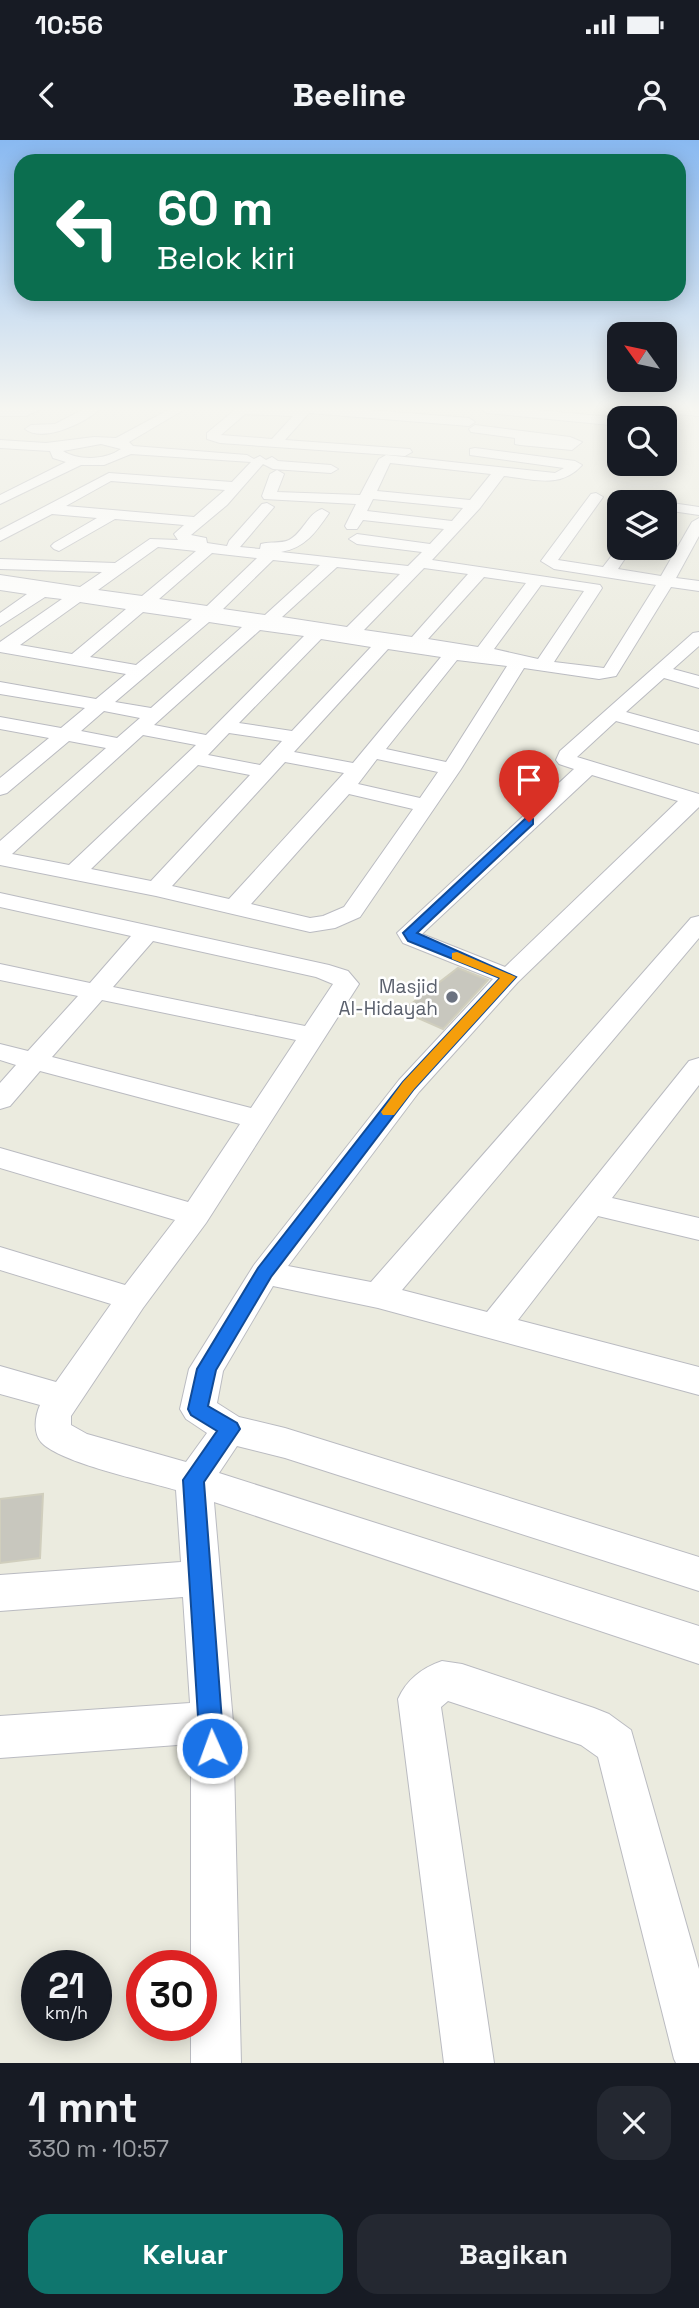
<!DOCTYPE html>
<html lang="id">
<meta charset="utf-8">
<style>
:root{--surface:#171b24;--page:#242831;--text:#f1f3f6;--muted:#9ea1a6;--accent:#0f766e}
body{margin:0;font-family:"Space Grotesk",sans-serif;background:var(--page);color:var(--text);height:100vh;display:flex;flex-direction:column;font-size:26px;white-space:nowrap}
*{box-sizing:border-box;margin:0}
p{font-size:23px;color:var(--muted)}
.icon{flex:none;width:38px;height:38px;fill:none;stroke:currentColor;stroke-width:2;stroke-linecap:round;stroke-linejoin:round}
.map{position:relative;height:1923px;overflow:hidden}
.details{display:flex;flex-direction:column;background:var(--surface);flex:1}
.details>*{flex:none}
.guide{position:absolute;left:14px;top:14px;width:672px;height:147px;border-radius:21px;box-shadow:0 4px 18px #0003;background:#0b6e4f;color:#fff;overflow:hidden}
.needle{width:46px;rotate:303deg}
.tools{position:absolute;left:607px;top:182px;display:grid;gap:14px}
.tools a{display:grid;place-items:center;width:70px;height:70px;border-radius:14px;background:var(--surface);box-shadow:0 4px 18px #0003;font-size:35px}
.speed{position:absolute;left:21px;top:1810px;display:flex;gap:14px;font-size:35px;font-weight:700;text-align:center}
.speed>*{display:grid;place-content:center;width:91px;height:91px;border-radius:50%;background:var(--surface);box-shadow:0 4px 18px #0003;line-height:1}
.speed small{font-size:18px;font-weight:400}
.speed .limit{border:10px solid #d22;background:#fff;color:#111}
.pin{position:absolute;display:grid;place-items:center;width:60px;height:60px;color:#fff;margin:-72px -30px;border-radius:50% 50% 50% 0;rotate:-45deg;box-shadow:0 0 7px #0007}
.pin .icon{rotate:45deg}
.me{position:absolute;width:77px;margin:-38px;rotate:358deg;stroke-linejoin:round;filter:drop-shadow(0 0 5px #0008)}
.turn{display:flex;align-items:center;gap:24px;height:147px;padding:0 28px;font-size:32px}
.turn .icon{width:91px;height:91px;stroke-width:2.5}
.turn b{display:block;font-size:49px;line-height:60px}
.round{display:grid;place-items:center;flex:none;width:74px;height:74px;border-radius:21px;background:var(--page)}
.headline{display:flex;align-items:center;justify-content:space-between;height:119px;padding:0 28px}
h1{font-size:42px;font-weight:800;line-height:52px}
.primary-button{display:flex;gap:14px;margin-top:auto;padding:14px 28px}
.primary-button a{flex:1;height:80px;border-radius:21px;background:var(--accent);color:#fff;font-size:28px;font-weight:800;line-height:80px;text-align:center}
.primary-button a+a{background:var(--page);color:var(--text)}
.status{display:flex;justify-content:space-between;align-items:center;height:49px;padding:0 35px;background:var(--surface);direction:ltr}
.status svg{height:19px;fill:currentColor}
header{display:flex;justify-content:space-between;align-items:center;height:91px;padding:0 28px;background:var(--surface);font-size:32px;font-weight:800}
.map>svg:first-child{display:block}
.building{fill:#c8c7be;stroke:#d0cebd;stroke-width:2}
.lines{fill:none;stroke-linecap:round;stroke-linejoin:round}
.minor-casing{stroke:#babbc1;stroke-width:2}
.minor{fill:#fff;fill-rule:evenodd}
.route{fill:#1a73e8;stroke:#114b97;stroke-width:2}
.slow{fill:#f59e0b}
.worship-dot{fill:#6b7280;stroke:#fff;stroke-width:2.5}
.labels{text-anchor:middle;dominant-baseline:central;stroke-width:5;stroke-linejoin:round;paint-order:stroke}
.worship-label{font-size:19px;fill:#5b616d;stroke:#fff;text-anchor:end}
</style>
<div class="status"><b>10:56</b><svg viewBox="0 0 49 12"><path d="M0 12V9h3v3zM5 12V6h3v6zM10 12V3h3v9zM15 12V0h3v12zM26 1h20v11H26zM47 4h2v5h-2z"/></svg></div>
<header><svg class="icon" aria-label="back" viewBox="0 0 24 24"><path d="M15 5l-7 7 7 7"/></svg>Beeline<svg class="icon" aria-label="person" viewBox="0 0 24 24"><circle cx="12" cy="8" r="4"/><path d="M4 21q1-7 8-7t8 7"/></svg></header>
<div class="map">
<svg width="699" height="1923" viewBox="0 0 699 1923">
<rect width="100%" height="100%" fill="#ebebdf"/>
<g class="building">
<polygon points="458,828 488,840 443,889 402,871"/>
<polygon points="43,1354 40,1418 0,1423 0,1359"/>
</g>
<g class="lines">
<defs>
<g id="minor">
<polygon points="0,269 40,269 26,276 0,276"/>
<path d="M84,269H100C85,283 43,303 25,289L31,285L55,284Z"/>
<path d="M170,269H185L129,302L133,306L247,315L254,319L260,316L266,320L272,317L278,321L331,325L338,329L331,333L273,329L263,324L227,365L191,395L206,398L207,403L227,406L229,401L262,364L267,363L274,367L240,407L260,409L261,404C270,401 280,404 289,400C303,393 308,373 322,369L329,373C316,392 305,408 281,412L408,426L422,412L357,404L349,399L357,394L430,404L444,389L363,380L357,389H347L345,386L356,364L264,359L262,356L270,334L277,330L284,334L277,352L360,355L379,319L386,315L555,333L564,328L470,315V309L475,308L575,321L582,325C561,349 533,339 504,336L480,368L432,420L600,445L602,448L554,522L604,528L656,445L554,429L541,421L591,354L596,353L603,357L558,420L603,427L620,405V408H632L618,429L661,436L692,382L699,378V396L676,438L699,441V451L671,447L616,536L599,539L524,528L461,629L360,777L335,788L310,792L156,756L0,725V701L106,608L69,601L7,653L0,655V638L49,598L0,589V577L61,588L85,568L0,554V542L96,559L126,534L0,512V502L62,459L45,457L0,486V473L27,454L0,450V435L80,447L102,432L0,429V419L115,423L150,399L178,400L174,394L184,385L115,379L59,411L54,409L51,406L54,403L97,378L52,374L0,401V390L109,333L232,342L251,322L131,314L104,325H81L0,364V355L66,322L53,318L50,311L0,308V300L46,303L94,297L116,298ZM101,304L121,309C105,320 79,321 63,311ZM390,323L491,334L470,360L377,351ZM111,341L225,350L194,377L66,366ZM373,359L463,368L452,381L367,371ZM158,407L196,411L142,456L98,450ZM212,413L257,418L207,466L159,459ZM273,420L320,425L265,475L223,469ZM337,427L400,434L347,487L282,477ZM424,428L468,434L412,497L364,490ZM484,437L526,443L478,507L428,499ZM541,445L584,451L538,519L494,509ZM80,462L126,469L72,514L20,505ZM143,472L192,479L136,525L90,517ZM209,482L242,487L151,568L115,562ZM260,490L304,496L206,595L154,585ZM321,499L371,507L292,591L239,583ZM388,509L441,517L353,623L294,612ZM457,520L507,526L446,622L386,609ZM104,571L140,578L117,598L81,591ZM229,593L282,601L260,625L208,615ZM143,595L196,605L69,725L12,714ZM377,619L438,632L420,658L358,644ZM285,622L344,633L229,759L172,746ZM198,625L250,635L151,741L91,729ZM349,654L413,669L344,767L323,776L310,778L251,764Z"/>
<path d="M236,269H356L469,278L475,282L469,286L309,273L285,300L410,309L412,312L405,316L220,303L207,299V293ZM245,274L293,276L272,299L221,295Z"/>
<polygon points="481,269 527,269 620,278 620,286 487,273"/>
<polygon points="656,269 699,269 699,276 662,273"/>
<polygon points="475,285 570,297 582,302 572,310 520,305 515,304 515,298 471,292 469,289"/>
<polygon points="663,362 665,362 699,367 699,375 665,370 665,362"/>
<path d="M699,492V506L673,529L699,536V548L664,538L626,572L699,592V604L616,581L577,617L699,654V667L518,842L419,952L288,1126L371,1142L691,778L699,776V798L402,1150L487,1172L689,921L699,918V945L612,1058L699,1078V1100L598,1076L518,1180L699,1227V1255L378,1168L273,1146L223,1231L217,1263L239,1277L285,1288L699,1417V1451L285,1318L237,1306L219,1333L699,1486V1524L214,1362L233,1582L241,1923H191V1885H201V1825H191V1604L0,1618V1576L190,1563L183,1457L0,1471V1435L181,1422L176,1350C146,1341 60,1323 41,1302C33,1292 35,1276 40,1265L0,1254V1226L56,1242L111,1164L0,1130V1107L125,1145L175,1080L0,1028V1008L188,1062L240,984L40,931L10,966L0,969V943L16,925L0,920V904L28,911L78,856L0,840V824L90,843L131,796L0,767V753L329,825L348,831L359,844L206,1083L143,1168L71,1276V1285L87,1294L186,1322L207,1293L186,1279L180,1269L189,1229L254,1125L399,940L493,839L403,803L397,793L574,629L559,624L556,620L560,611L693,493ZM592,635L678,661L505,827L422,794ZM153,801L316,837L333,844L305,886L113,847ZM102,860L296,900L251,968L52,917Z"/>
<path d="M442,1521L462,1524L594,1568L609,1574L631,1590L699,1829V1923H676L674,1919L598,1617L581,1605L448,1561L441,1567L494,1923H444L398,1559C407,1539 422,1528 442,1521Z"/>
</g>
</defs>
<use href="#minor" class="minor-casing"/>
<use href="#minor" class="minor"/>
</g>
<linearGradient id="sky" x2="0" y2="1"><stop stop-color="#89b9f1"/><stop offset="0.5" stop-color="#f6f6f1"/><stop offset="1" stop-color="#f6f6f1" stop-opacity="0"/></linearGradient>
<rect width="699" height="538" fill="url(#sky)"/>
<polygon class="route" points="529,678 533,679 533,684 417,793 516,837 414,949 271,1137 216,1230 208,1266 237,1283 240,1289 204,1342 224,1608 221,1617 212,1620 203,1617 200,1608 183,1340 217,1291 191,1275 188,1269 197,1229 258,1128 403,942 500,838 408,801 403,793 525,679"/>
<polygon class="slow" points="457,812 516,837 414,949 394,975 383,975 381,972 403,942 500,838 452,819 452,813"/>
<circle class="worship-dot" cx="452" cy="857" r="7"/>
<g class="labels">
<g class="worship-label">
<text x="438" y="846">Masjid<tspan x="438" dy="22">Al-Hidayah</tspan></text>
</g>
</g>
</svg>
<div class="tools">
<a><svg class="needle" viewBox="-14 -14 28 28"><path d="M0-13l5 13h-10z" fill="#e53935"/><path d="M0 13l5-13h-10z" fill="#9ea1a6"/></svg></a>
<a><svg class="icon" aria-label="search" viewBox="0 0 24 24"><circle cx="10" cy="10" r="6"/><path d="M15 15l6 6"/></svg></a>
<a><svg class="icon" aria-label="layers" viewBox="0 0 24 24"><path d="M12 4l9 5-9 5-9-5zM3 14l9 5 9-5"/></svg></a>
</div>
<div class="speed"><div>21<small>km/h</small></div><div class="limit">30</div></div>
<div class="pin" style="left:529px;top:682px;background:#d93025"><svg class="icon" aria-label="arrive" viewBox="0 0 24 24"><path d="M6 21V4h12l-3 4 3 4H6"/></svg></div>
<svg class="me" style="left:212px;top:1608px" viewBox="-20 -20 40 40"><circle r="17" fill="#1a73e8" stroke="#fff" stroke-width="3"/><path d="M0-11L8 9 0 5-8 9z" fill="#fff"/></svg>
<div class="guide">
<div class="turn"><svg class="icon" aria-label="left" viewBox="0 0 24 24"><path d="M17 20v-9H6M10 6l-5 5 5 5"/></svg><div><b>60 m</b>Belok kiri</div></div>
</div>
</div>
<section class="details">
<div class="headline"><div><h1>1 mnt</h1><p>330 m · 10:57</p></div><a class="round"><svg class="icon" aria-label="close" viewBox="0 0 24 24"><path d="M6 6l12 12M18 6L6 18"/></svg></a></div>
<div class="primary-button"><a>Keluar</a><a>Bagikan</a></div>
</section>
